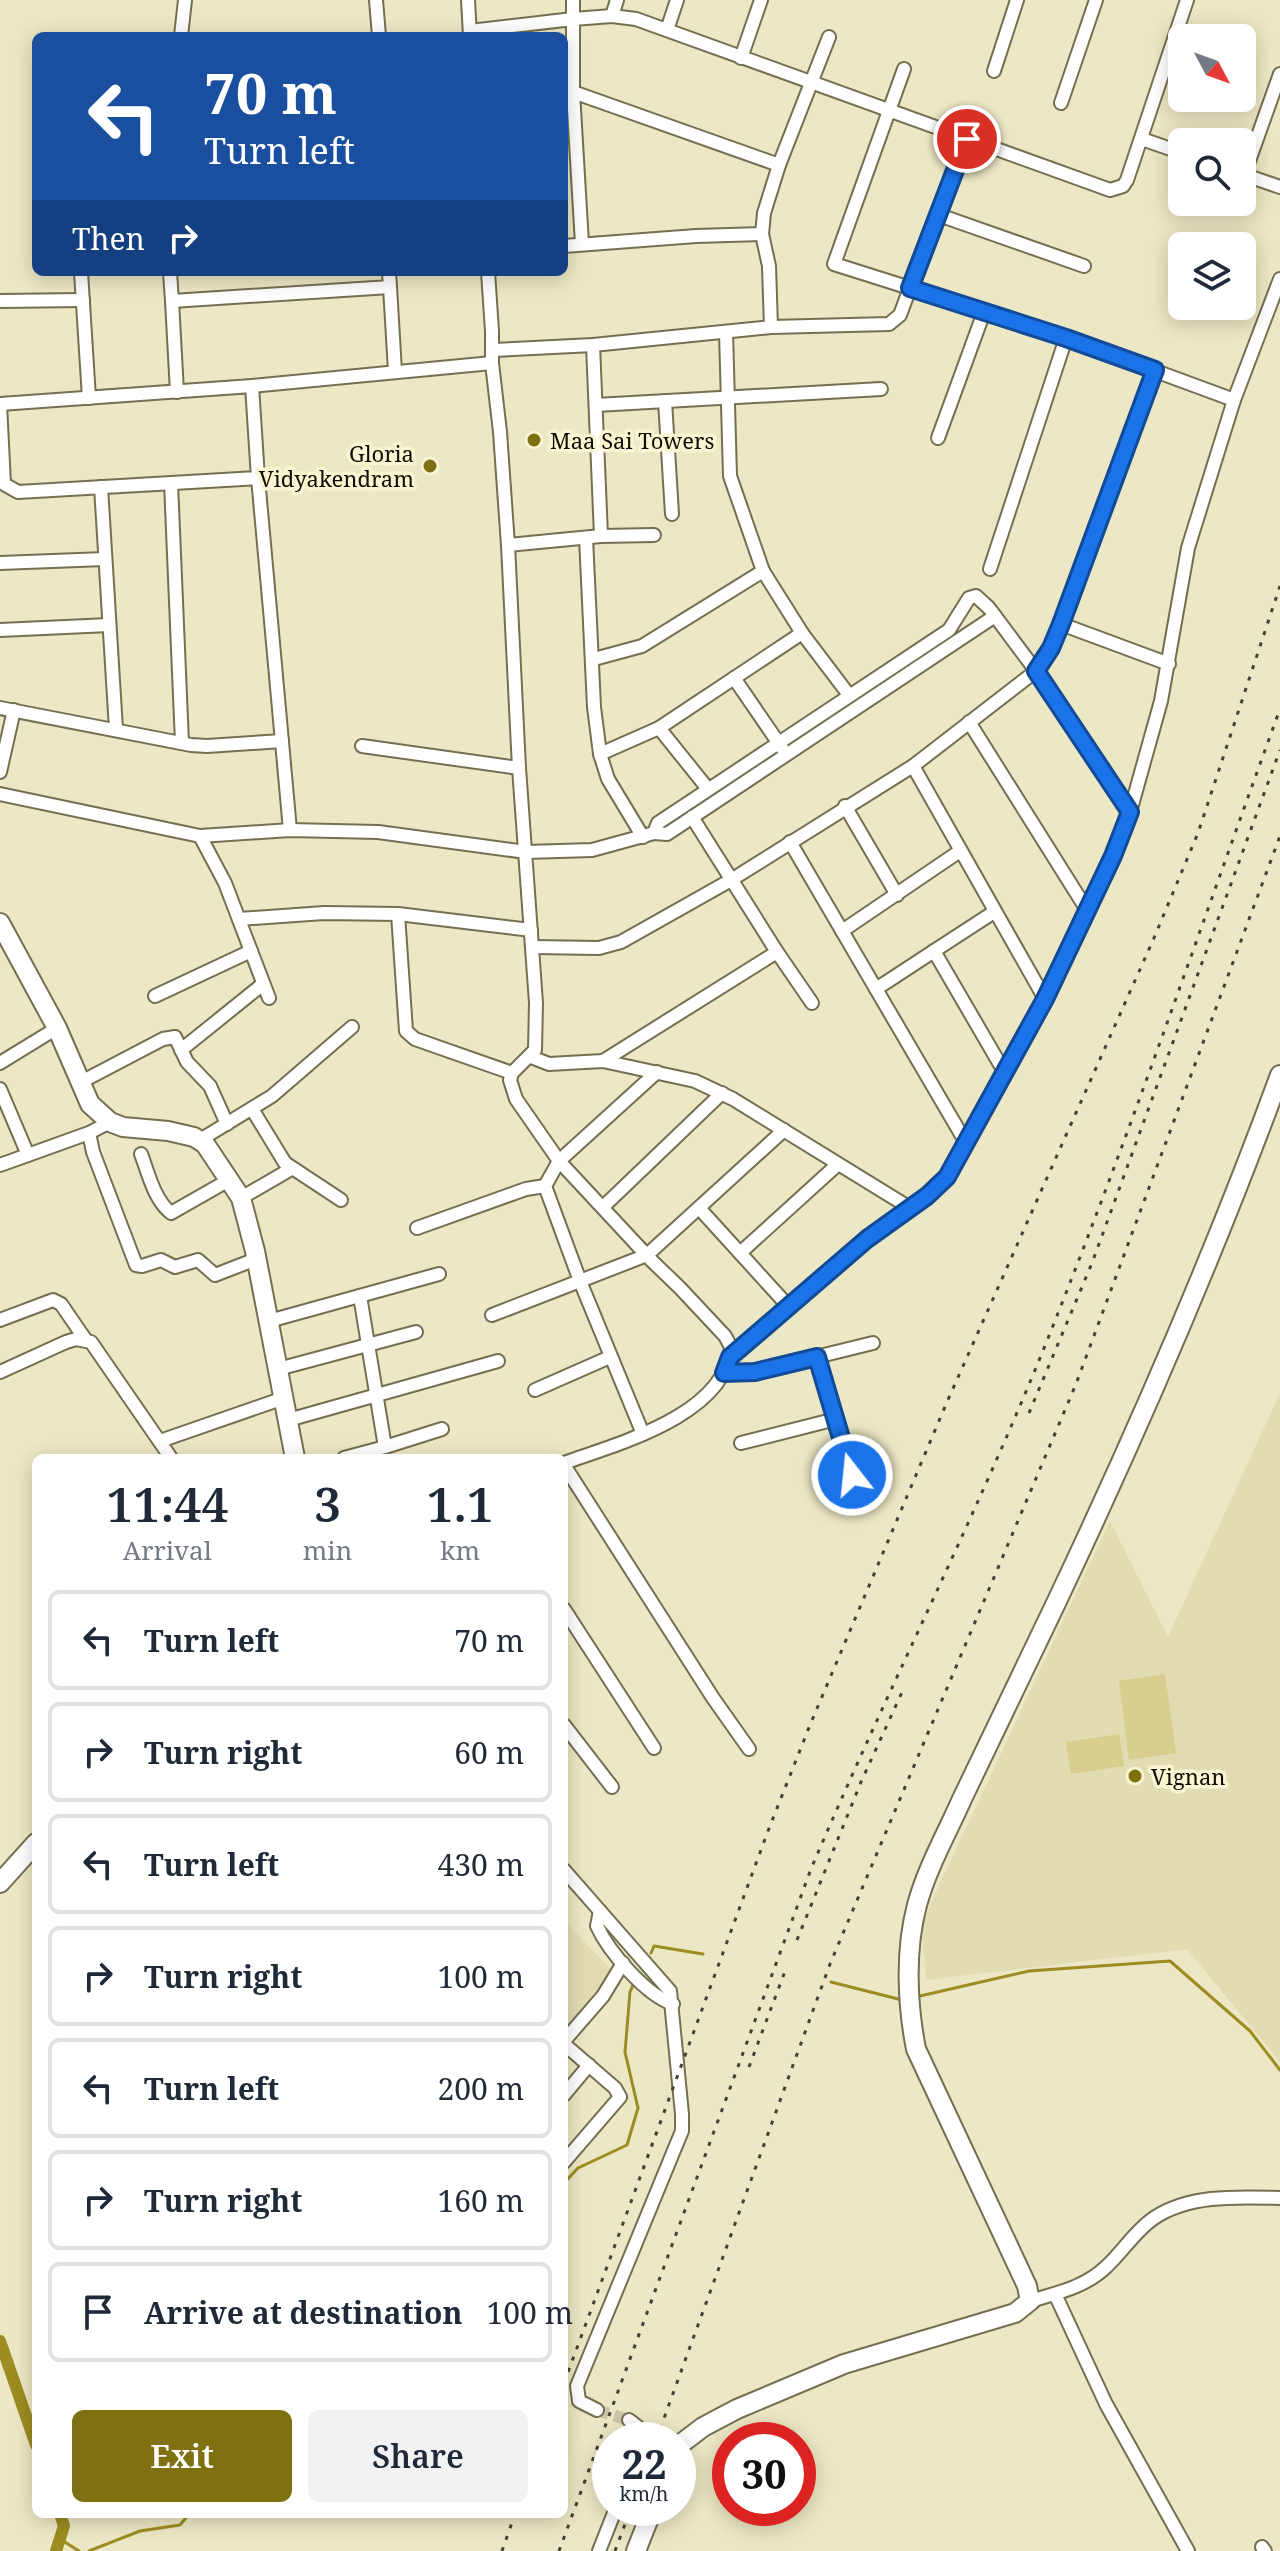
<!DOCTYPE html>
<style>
:root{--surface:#fff;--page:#f2f2f3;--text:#1f2937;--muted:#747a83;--line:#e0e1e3;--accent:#7f7112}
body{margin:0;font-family:"Noto Serif",serif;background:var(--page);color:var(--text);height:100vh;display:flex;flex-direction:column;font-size:30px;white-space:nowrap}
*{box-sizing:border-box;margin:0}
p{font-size:26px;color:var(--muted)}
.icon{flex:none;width:44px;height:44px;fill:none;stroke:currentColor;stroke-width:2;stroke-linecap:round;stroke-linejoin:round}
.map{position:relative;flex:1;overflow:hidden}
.details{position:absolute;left:32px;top:1454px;width:536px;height:1064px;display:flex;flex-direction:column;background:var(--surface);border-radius:12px;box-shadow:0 4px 20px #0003}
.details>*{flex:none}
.guide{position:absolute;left:32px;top:32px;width:536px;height:244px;border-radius:12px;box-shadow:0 4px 20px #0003;background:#1a4fa0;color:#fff;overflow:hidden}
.needle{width:52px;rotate:131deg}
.tools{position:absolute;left:1168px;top:24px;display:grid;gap:16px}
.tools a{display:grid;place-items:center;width:88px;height:88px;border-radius:12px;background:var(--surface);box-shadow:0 4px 20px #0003;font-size:40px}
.speed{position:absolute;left:592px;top:2422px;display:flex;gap:16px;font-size:40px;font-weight:700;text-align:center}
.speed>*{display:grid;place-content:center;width:104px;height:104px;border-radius:50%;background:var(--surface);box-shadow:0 4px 20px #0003;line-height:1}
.speed small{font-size:20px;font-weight:400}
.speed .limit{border:12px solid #d22;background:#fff;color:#111}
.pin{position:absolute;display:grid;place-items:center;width:68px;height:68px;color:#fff;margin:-34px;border:4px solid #fff;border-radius:50%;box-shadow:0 2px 8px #0007}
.me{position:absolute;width:88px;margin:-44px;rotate:344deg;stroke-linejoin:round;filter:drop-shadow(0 0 6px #0008)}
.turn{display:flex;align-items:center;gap:28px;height:168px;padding:0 40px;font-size:36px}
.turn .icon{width:104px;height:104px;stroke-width:2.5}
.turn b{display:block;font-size:56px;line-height:68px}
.then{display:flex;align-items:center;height:76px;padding:0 40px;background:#0003;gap:16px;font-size:30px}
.eta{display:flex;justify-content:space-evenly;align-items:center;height:136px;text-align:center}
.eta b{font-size:48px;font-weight:600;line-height:56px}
.button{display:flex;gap:16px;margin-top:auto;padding:16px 40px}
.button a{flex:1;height:92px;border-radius:12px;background:var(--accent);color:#fff;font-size:32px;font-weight:600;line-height:92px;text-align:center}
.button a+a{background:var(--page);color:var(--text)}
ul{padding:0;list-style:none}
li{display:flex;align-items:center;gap:24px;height:100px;margin:0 16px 12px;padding:0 24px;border:4px solid var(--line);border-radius:12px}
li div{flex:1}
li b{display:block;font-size:30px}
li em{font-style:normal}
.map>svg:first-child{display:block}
.built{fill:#e2dcb2}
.green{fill:#d8ce8e}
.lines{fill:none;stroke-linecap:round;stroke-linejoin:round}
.stream{stroke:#9c8c21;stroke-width:3}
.canal{stroke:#9c8c21;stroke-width:12}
.street-tunnel{stroke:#cbc6a7;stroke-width:12;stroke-dasharray:12 6;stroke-linecap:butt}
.street-casing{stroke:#746f50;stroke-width:16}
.secondary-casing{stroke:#746f50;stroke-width:22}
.street{stroke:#fff;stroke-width:12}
.secondary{stroke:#fff;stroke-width:18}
.rail{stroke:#444232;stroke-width:3;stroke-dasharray:4 8;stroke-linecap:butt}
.route-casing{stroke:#114b97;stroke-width:20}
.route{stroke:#1a73e8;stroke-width:14}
.poi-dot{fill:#7f7112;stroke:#f9f4d1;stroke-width:3}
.labels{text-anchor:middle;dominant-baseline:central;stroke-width:7;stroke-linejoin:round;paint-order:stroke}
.poi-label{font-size:22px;fill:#100e04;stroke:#f9f4d1;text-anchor:start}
</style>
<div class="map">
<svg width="1280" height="2551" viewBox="0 0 1280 2551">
<rect width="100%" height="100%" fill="#ece7c4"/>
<g class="built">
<polygon points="1280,1393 1280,2062 1187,1949 926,1980 922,1927 935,1894 1110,1521 1168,1637"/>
<polygon points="564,1920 615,1974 564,2030"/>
</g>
<g class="green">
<polygon points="1165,1674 1176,1753 1129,1760 1119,1681"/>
<polygon points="1119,1734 1124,1766 1071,1774 1066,1742"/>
</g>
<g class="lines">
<g class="stream">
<polyline points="651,1953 654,1946 703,1954"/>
<polyline points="831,1982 902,2000"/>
<polyline points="920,1996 1029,1971 1170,1961 1250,2031 1280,2070"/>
<polyline points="564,2183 578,2168 627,2145 638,2108 625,2052 630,1992 633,1985"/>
<polyline points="60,2539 79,2551"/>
<polyline points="89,2551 140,2531 180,2525 189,2514"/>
</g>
<g class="canal">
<polyline points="0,2341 36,2445"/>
<polyline points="56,2551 64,2526 60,2514"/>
</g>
<polyline class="street-tunnel" points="597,2410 629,2420"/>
<defs>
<g id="street">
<polyline points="376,0 379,36"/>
<polyline points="468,0 470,36"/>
<polyline points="573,0 573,19 612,16 636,19 1110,190 1123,186 1127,180 1187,0"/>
<polyline points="612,16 617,0"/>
<polyline points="667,30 677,0"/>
<polyline points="470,31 573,19 573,92 582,244"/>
<polyline points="181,36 185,0"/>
<polyline points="741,58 761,0"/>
<polyline points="904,69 834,264 910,288 967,139"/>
<polyline points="994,71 1017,0"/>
<polyline points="573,92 779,165 829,37"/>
<polyline points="1061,103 1096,0"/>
<polyline points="1142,139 1182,153"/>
<polyline points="1242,174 1280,187"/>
<polyline points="1244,175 1280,74"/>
<polyline points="939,215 1084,266"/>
<polyline points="762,234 769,266 771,327"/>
<polyline points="564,246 696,236 762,234 764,213 779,165"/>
<polyline points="81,272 89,398"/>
<polyline points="170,272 172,301 390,287 389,272"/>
<path d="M488,272L492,331V363L500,432L508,545L519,768L536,1003L535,1050L512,1073L510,1080L516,1099L559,1161L652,1261L680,1288L725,1336L731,1347C726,1415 617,1444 564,1463"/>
<polyline points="390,287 395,371"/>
<polyline points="0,301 83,300"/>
<polyline points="172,301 177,392"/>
<polyline points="726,332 730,476 763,571"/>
<polyline points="1066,338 1234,400"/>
<polyline points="493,350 593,345 771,327 889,324 900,315 910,288 1066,338 990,569"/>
<polyline points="252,386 492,363"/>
<polyline points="665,401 672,514"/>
<polyline points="596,405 881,389"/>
<polyline points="938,438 984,312"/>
<polyline points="258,478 252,386 0,404 4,484 18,492 258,478 290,830"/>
<polyline points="171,483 182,743"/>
<polyline points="101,487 116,729"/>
<polyline points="601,536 654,535"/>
<polyline points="586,538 594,707 600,754 608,779 643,837"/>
<polyline points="508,545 601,536 593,345"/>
<polyline points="0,563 105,559"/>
<polyline points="1061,624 1169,664"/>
<polyline points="0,630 109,625"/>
<polyline points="594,659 642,646 763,571 802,633 849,695"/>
<polyline points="734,678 782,748"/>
<polyline points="0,708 191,745 207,746 282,741"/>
<polyline points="969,722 1087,910"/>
<polyline points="659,728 708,789"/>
<polyline points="362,746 519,768"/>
<polyline points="600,754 659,728 802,633"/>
<polyline points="913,766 1045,999"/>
<polyline points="0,772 14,710"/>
<polyline points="0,794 200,836 290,830 378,832 526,852 592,850 654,833 658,823 949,630 969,598 976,596 989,608 1036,671 1130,812 1113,856 1045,999 947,1177 927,1196 867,1239 730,1357"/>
<polyline points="845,806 897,895"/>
<polyline points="1130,812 1161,701 1188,548 1234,400 1280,279"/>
<polyline points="654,833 667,834 995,616"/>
<polyline points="200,836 225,883 269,998"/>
<polyline points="790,842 965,1141"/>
<polyline points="994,912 934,951 1005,1073"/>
<polyline points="398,914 406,1031 415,1039 512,1073"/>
<polyline points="239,919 324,913 398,914 531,930"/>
<polyline points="842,931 960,851"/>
<polyline points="532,947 599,948 621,942 731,880 913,766 1036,671 1043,662 1061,624 1155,370"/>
<polyline points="777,952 812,1003"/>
<polyline points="876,989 934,951"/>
<polyline points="155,996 251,951"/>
<polyline points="181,1050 263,984"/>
<polyline points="531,1057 549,1064 603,1061 695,1081 733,1099 910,1208"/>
<polyline points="603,1061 777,952 692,817"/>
<polyline points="0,1063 57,1028"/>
<polyline points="81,1082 163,1039 175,1037 187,1062 210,1086 227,1124"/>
<polyline points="0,1089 28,1155"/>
<polyline points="252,1109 285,1163 341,1200"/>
<polyline points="89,1133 93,1152 136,1265 142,1266 161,1260 175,1267 198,1260 215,1275 256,1259"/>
<polyline points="200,1140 272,1096 352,1027"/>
<path d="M141,1154C148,1172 154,1200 171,1213L229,1180"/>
<polyline points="0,1165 89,1133 110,1122"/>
<polyline points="241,1198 291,1169"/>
<polyline points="603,1207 722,1093"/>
<polyline points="699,1208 789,1307"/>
<polyline points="417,1228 526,1189 545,1186"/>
<polyline points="740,1253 837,1165"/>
<polyline points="492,1315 647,1255 784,1130"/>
<polyline points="0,1320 53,1300 61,1304 85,1339"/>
<polyline points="269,1321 439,1274"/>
<polyline points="817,1357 852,1475"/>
<polyline points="278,1369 416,1332"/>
<polyline points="0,1372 66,1342 76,1339 91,1342 171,1458"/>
<polyline points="724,1373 755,1372 873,1343"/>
<polyline points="535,1390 610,1357"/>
<polyline points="288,1420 498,1361"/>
<polyline points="643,1434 580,1281 545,1186 559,1161 657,1072"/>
<polyline points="160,1441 284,1398"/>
<polyline points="741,1443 836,1419"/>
<polyline points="385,1447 442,1429"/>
<polyline points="344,1458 385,1447 360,1296"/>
<polyline points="564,1465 713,1698 749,1749"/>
<polyline points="564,1609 654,1748"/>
<polyline points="564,1725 612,1787"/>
<polyline points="564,1870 670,1991 682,2114 682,2131 677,2143 577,2386 579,2401 597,2410"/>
<path d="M600,1911L597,1926C609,1952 646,1995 673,2004"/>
<polyline points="564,2041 603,1996 623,1963"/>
<polyline points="564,2044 615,2088 620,2097 564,2162"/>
<polyline points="564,2095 589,2065"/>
<polyline points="1055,2294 1106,2404 1188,2551"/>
<path d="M1030,2301C1057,2293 1086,2287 1107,2266C1123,2251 1136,2230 1154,2218C1190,2194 1239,2197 1280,2198"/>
<polyline points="629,2420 638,2427 641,2440"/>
<polyline points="1262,2547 1265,2551"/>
<polyline points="599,2551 616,2508"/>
</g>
<g id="secondary">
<polyline points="0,923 57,1028 90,1104 110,1122 123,1127 168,1131 194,1137 205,1144 241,1198 255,1251 295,1458"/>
<polyline points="0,1883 36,1843"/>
<path d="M678,2446L703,2427L737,2409L844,2364L1015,2313L1030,2301L1027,2286L916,2049C907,2003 905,1950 917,1905C927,1868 947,1833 962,1799C993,1734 1025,1669 1056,1603C1138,1430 1214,1255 1280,1075"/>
<polyline points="636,2551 653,2508"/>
</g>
</defs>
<use href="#street" class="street-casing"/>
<use href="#secondary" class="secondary-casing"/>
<use href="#street" class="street"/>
<use href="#secondary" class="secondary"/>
<g class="rail">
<polyline points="1029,1413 1092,1263 1280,750"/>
<polyline points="797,1940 861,1782 903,1690"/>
<polyline points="749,2067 787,1966"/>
<polyline points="564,2383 768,1831 810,1725 947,1402 1154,938 1198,833 1280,586"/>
<polyline points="656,2440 830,1964 1076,1384 1280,836"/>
<polyline points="502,2551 515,2514"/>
<path d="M559,2551L811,1869C884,1697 969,1531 1040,1358C1127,1144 1201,925 1280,709"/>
<polyline points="615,2551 631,2508"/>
</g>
</g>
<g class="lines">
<defs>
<polyline id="route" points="852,1475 817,1357 755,1372 724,1373 730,1357 867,1239 927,1196 947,1177 1045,999 1113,856 1130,812 1036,671 1051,648 1061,624 1155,370 1066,338 910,288 967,139"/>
</defs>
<use href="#route" class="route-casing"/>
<use href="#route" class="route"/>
</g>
<g class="poi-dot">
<circle cx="534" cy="440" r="8"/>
<circle cx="430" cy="466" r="8"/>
<circle cx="1135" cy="1776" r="8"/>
</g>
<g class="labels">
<g class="poi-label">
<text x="550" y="440">Maa Sai Towers</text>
<text x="414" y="453" text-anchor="end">Gloria<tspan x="414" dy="25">Vidyakendram</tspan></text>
<text x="1151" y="1776">Vignan</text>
</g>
</g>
</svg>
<div class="tools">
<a><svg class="needle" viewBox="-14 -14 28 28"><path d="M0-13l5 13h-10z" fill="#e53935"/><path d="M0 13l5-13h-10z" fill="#747a83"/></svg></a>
<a><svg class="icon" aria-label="search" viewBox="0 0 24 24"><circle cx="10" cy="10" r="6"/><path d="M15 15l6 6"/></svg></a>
<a><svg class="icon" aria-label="layers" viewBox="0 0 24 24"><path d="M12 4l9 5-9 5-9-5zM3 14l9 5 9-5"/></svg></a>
</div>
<div class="speed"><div>22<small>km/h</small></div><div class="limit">30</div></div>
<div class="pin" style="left:967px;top:139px;background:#d93025"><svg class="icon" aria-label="arrive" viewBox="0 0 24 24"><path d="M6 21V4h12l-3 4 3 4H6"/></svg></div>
<svg class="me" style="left:852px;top:1475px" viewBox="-20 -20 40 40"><circle r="17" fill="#1a73e8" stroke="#fff" stroke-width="3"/><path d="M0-11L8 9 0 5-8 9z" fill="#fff"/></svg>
<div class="guide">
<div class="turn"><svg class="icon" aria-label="left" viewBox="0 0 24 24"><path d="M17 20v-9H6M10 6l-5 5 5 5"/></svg><div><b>70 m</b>Turn left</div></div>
<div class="then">Then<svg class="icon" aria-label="right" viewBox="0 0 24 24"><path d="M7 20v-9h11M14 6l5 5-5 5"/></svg></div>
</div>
<section class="details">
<div class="eta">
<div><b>11:44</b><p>Arrival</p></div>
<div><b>3</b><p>min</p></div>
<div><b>1.1</b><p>km</p></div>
</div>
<ul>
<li><svg class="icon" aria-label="left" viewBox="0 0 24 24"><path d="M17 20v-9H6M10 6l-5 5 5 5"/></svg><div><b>Turn left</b></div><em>70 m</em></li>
<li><svg class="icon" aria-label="right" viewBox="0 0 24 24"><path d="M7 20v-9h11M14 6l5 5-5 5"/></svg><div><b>Turn right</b></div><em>60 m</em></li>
<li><svg class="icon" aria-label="left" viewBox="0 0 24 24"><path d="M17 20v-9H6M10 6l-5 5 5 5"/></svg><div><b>Turn left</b></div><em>430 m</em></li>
<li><svg class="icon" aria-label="right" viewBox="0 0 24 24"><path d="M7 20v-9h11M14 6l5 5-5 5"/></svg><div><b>Turn right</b></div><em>100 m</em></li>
<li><svg class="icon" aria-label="left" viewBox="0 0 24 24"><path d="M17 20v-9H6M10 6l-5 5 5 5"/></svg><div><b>Turn left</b></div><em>200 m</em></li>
<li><svg class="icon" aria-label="right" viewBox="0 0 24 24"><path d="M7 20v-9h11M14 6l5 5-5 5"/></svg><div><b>Turn right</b></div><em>160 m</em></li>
<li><svg class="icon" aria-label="arrive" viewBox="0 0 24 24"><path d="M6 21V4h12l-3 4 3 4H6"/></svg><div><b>Arrive at destination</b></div><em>100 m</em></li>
</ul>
<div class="button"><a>Exit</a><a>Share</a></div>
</section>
</div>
